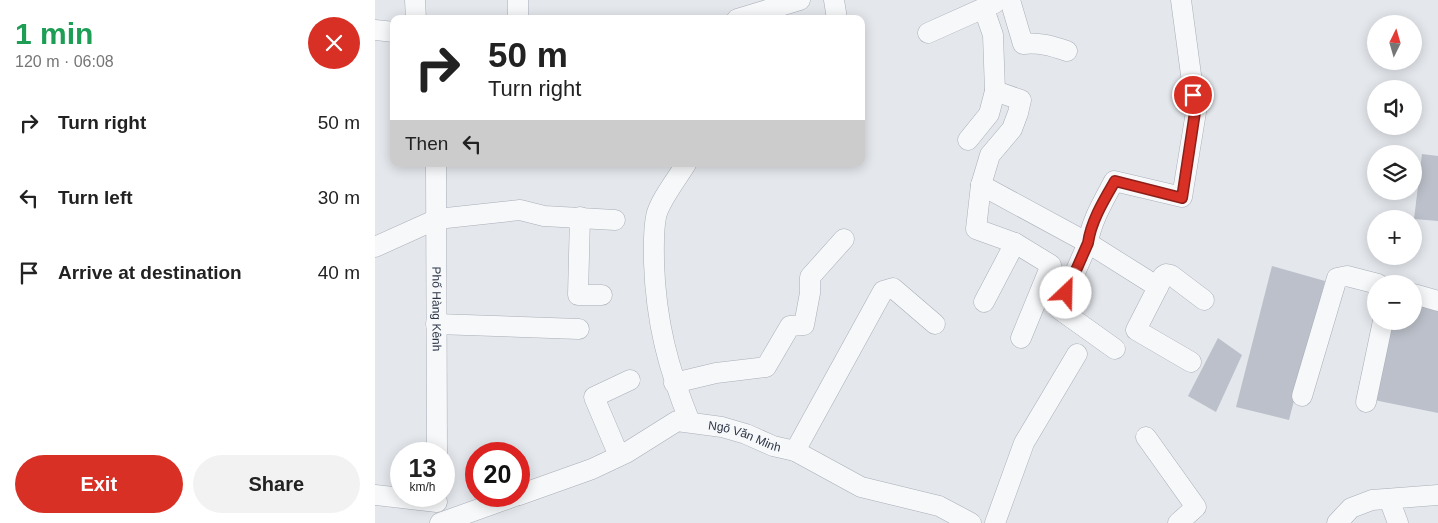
<!DOCTYPE html>
<meta charset="utf-8">
<style>
:root{--surface:#fff;--page:#f2f2f2;--text:#222;--muted:#767676;--accent:#d93025}
body{margin:0;font-family:Arial,sans-serif;background:var(--page);color:var(--text);height:100vh;display:flex;flex-direction:column;font-size:19px;white-space:nowrap}
*{box-sizing:border-box;margin:0}
p{font-size:16px;color:var(--muted)}
.icon{flex:none;width:28px;height:28px;fill:none;stroke:currentColor;stroke-width:2;stroke-linecap:round;stroke-linejoin:round}
.map{position:relative;flex:1;overflow:hidden}
.sheet{display:flex;flex-direction:column;background:var(--surface);width:375px}
.sheet>*{flex:none}
.hud{position:absolute;left:15px;top:15px;width:475px;height:152px;border-radius:10px;box-shadow:0 2px 12px #0003;background:#fff;color:var(--text);overflow:hidden}
.needle{width:32px;rotate:5deg}
.fabs{position:absolute;left:992px;top:15px;display:grid;gap:10px}
.fabs a{display:grid;place-items:center;width:55px;height:55px;border-radius:50%;background:var(--surface);box-shadow:0 2px 12px #0003;font-size:25px}
.speed{position:absolute;left:15px;top:442px;display:flex;gap:10px;font-size:25px;font-weight:700;text-align:center}
.speed>*{display:grid;place-content:center;width:65px;height:65px;border-radius:50%;background:var(--surface);box-shadow:0 2px 12px #0003;line-height:1}
.speed small{font-size:12px;font-weight:400}
.speed .limit{border:8px solid #d22;background:#fff;color:#111}
.pin{position:absolute;display:grid;place-items:center;width:42px;height:42px;color:#fff;margin:-21px;border:2px solid #fff;border-radius:50%;box-shadow:0 1px 5px #0007}
.me{position:absolute;width:55px;margin:-28px;rotate:24deg;stroke-linejoin:round;filter:drop-shadow(0 0 4px #0008)}
.turn{display:flex;align-items:center;gap:18px;height:105px;padding:0 15px;font-size:22px}
.turn .icon{width:65px;height:65px;stroke-width:2.5}
.turn b{display:block;font-size:35px;line-height:42px}
.then{display:flex;align-items:center;height:48px;padding:0 15px;background:#0003;gap:10px;font-size:19px}
.round{display:grid;place-items:center;flex:none;width:52px;height:52px;border-radius:26px;background:var(--page)}
.summary{display:flex;align-items:center;justify-content:space-between;height:85px;padding:0 15px}
h1{font-size:30px;font-weight:700;line-height:38px;color:#1e9e55}
.button{display:flex;gap:10px;margin-top:auto;padding:10px 15px}
.button a{flex:1;height:58px;border-radius:30px;background:var(--accent);color:#fff;font-size:20px;font-weight:700;line-height:58px;text-align:center}
.button a+a{background:var(--page);color:var(--text)}
ul{padding:0;list-style:none}
li{display:flex;align-items:center;gap:15px;height:75px;padding:0 15px}
li div{flex:1}
li b{display:block;font-size:19px}
li em{font-style:normal}
main{display:flex;flex:1;min-height:0}
.map>svg:first-child{display:block}
.building{fill:#bbc0ca}
.lines{fill:none;stroke-linecap:round;stroke-linejoin:round}
.minor-casing{stroke:#a9aeb7;stroke-width:21}
.minor{stroke:#f7f8fa;stroke-width:20}
.route-casing{stroke:#8d1f18;stroke-width:12}
.route{stroke:#d93025;stroke-width:9}
.labels{text-anchor:middle;dominant-baseline:central;stroke-width:4;stroke-linejoin:round;paint-order:stroke}
.street-label{font-size:12px;fill:#2b3445;stroke:#f4f6f9}
</style>
<main>
<section class="sheet">
<div class="summary"><div><h1>1 min</h1><p>120 m · 06:08</p></div><a class="round" style="background:#d93025;color:#fff"><svg class="icon" aria-label="close" viewBox="0 0 24 24"><path d="M6 6l12 12M18 6L6 18"/></svg></a></div>
<ul>
<li><svg class="icon" aria-label="right" viewBox="0 0 24 24"><path d="M7 20v-9h11M14 6l5 5-5 5"/></svg><div><b>Turn right</b></div><em>50 m</em></li>
<li><svg class="icon" aria-label="left" viewBox="0 0 24 24"><path d="M17 20v-9H6M10 6l-5 5 5 5"/></svg><div><b>Turn left</b></div><em>30 m</em></li>
<li><svg class="icon" aria-label="arrive" viewBox="0 0 24 24"><path d="M6 21V4h12l-3 4 3 4H6"/></svg><div><b>Arrive at destination</b></div><em>40 m</em></li>
</ul>
<div class="button"><a>Exit</a><a>Share</a></div>
</section>
<div class="map">
<svg width="1063" height="523" viewBox="0 0 1063 523">
<rect width="100%" height="100%" fill="#e4e7ec"/>
<g class="building">
<polygon points="1047,154 1063,156 1063,221 1039,219"/>
<polygon points="897,266 950,281 914,420 861,407"/>
<polygon points="1039,305 1063,310 1063,413 999,400 1015,321 1039,321"/>
<polygon points="843,338 867,355 841,412 813,396"/>
</g>
<g class="lines">
<defs>
<g id="minor">
<polyline points="40,0 41,19"/>
<polyline points="143,0 143,19"/>
<polyline points="459,0 462,19"/>
<path d="M635,0L648,44C664,42 677,46 692,51"/>
<polyline points="362,19 425,0"/>
<polyline points="0,30 19,32"/>
<polyline points="553,33 620,3"/>
<polyline points="593,140 614,114 620,91 618,35 609,9"/>
<path id="s1" d="M61,164L62,454"/>
<path d="M311,164C303,177 283,203 281,217C278,232 279,248 279,263C281,322 293,368 315,422"/>
<polyline points="606,185 713,243 783,287 761,330 816,362"/>
<polyline points="205,217 203,295 227,295"/>
<polyline points="640,243 676,265 646,338"/>
<polyline points="0,247 62,219 145,210 169,216 240,220"/>
<polyline points="783,287 788,276 791,274 796,275 829,300"/>
<polyline points="1039,294 1063,301"/>
<polyline points="609,302 640,243 601,229 606,185 615,155 637,129 643,113 646,100 620,91"/>
<polyline points="61,324 204,329"/>
<path d="M740,349L684,309L713,243C716,221 729,200 739,181L807,197L821,112L806,0"/>
<polyline points="299,383 341,373 391,367 415,326 429,325 435,293 435,277 469,239"/>
<polyline points="927,396 962,278 972,276 1003,284"/>
<polyline points="991,402 1008,321"/>
<polyline points="771,437 821,507 803,523"/>
<polyline points="420,451 508,291 518,288 560,324"/>
<polyline points="244,456 219,397 255,380"/>
<polyline points="0,495 62,502"/>
<path id="s2" d="M144,495L217,469L251,453L302,421L347,427L371,434L398,446L420,451L486,487L564,506L596,523"/>
<polyline points="1014,499 1023,523"/>
<polyline points="65,523 140,496"/>
<polyline points="620,523 649,443 702,354"/>
<polyline points="962,523 976,508 997,500 1063,495"/>
</g>
</defs>
<use href="#minor" class="minor-casing"/>
<use href="#minor" class="minor"/>
</g>
<g class="lines">
<defs>
<path id="route" d="M691,293L713,243C716,221 729,200 740,181L807,198L820,112L818,95"/>
</defs>
<use href="#route" class="route-casing"/>
<use href="#route" class="route"/>
</g>
<g class="labels">
<g class="street-label">
<text stroke="none"><textPath href="#s1" startOffset="145">Phố Hàng Kênh</textPath></text>
<text stroke="none"><textPath href="#s2" startOffset="245">Ngõ Văn Minh</textPath></text>
</g>
</g>
</svg>
<div class="fabs">
<a><svg class="needle" viewBox="-14 -14 28 28"><path d="M0-13l5 13h-10z" fill="#e53935"/><path d="M0 13l5-13h-10z" fill="#767676"/></svg></a>
<a><svg class="icon" aria-label="sound" viewBox="0 0 24 24"><path d="M4 9h4l5-4v14l-5-4H4zM17 9q2 3 0 6"/></svg></a>
<a><svg class="icon" aria-label="layers" viewBox="0 0 24 24"><path d="M12 4l9 5-9 5-9-5zM3 14l9 5 9-5"/></svg></a>
<a>+</a>
<a>−</a>
</div>
<div class="speed"><div>13<small>km/h</small></div><div class="limit">20</div></div>
<div class="pin" style="left:818px;top:95px;background:#d93025"><svg class="icon" aria-label="arrive" viewBox="0 0 24 24"><path d="M6 21V4h12l-3 4 3 4H6"/></svg></div>
<svg class="me" style="left:691px;top:293px" viewBox="-20 -20 40 40"><circle r="19" fill="#fff"/><path d="M0-13L10 11 0 6-10 11z" fill="#d93025"/></svg>
<div class="hud">
<div class="turn"><svg class="icon" aria-label="right" viewBox="0 0 24 24"><path d="M7 20v-9h11M14 6l5 5-5 5"/></svg><div><b>50 m</b>Turn right</div></div>
<div class="then">Then<svg class="icon" aria-label="left" viewBox="0 0 24 24"><path d="M17 20v-9H6M10 6l-5 5 5 5"/></svg></div>
</div>
</div>
</main>
